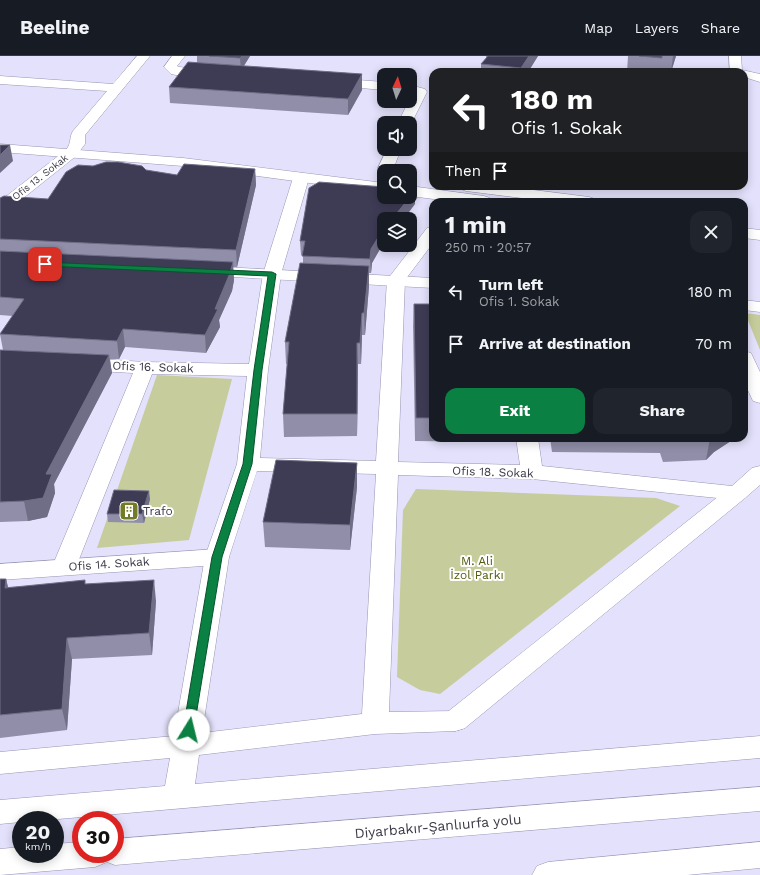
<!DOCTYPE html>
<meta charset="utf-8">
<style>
:root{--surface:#171b24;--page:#20242c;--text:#f1f3f6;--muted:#9ea1a6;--line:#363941;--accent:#0b8043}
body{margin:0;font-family:"Work Sans",sans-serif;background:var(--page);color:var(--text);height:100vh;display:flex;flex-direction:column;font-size:15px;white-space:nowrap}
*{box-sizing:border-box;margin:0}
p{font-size:13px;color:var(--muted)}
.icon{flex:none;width:22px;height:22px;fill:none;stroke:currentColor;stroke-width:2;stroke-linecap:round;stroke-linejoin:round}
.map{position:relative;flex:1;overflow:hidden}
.panel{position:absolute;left:429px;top:142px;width:319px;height:244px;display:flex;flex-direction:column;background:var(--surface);border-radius:12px;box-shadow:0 2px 10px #0003}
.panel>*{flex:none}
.hud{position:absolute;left:429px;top:12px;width:319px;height:122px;border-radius:12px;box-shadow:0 2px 10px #0003;background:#202124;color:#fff;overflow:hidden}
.needle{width:26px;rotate:4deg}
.fabs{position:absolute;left:377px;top:12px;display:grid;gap:8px}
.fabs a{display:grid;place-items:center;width:40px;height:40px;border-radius:8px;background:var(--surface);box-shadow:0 2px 10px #0003;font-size:20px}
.speed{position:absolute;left:12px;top:755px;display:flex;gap:8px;font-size:20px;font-weight:700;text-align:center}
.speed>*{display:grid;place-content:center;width:52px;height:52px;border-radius:50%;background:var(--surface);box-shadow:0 2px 10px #0003;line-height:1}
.speed small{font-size:10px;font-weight:400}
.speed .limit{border:6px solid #d22;background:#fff;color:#111}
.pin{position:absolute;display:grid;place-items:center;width:34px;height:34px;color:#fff;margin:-17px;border-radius:8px;box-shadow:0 2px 6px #0006}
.me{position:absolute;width:44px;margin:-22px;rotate:9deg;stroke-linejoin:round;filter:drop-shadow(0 0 3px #0008)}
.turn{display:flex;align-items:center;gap:14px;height:84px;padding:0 16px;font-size:18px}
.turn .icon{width:52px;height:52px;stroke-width:2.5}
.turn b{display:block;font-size:28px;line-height:34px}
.then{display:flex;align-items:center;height:38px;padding:0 16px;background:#0003;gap:8px;font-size:15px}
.round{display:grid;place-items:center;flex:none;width:42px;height:42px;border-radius:12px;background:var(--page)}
.headline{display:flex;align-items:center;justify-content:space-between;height:68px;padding:0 16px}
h1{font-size:24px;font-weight:700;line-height:30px}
.action{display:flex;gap:8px;margin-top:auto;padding:8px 16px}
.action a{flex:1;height:46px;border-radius:12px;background:var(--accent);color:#fff;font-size:16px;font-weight:700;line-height:46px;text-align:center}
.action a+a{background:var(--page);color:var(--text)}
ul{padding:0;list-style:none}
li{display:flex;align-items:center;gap:12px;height:52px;padding:0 16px}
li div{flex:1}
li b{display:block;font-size:15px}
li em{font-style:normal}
header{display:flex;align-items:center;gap:24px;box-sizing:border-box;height:56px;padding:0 20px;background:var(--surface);border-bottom:1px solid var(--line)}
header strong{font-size:19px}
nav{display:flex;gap:22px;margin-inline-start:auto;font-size:14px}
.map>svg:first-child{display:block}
.green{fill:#c6cc9b}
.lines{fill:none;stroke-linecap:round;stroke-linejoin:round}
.pedestrian-casing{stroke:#9795b3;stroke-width:1}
.minor-casing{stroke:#9795b3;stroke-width:1}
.tertiary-casing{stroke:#9795b3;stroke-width:1}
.secondary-casing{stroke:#9795b3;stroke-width:1}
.trunk-casing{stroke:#9795b3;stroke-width:1}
.pedestrian{fill:#fff;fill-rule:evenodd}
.minor{fill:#fff;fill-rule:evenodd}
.tertiary{fill:#fff;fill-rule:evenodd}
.secondary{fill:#fff;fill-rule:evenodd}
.trunk{fill:#fff;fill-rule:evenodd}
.wall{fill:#908ea8}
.shaded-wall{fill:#706e87}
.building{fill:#3e3c55;stroke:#706e87}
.route{fill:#0b8043;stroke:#07532c}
.labels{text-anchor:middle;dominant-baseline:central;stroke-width:4;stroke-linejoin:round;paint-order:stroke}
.far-street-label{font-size:10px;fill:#3b3a47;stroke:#fff}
.street-label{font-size:12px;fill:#3b3a47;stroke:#fff}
.poi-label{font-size:12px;fill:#3b3a47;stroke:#fff;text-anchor:start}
.park-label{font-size:12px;fill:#555b0e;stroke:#fff}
.near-street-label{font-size:14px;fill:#3b3a47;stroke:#fff}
</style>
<header>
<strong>Beeline</strong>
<nav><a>Map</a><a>Layers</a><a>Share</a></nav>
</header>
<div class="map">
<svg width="760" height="819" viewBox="0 0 760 819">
<rect width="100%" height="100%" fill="#e3e1fb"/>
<g class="green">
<polygon points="745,257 760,259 760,294"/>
<polygon points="157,319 232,323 189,484 97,492"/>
<polygon points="416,433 656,442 680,450 440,638 420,634 397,621 403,454"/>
</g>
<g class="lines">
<defs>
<polygon id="pedestrian" points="737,430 745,432 748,437 745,442 465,672 455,675 445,672 441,665 445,658 729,432"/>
<g id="minor">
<path d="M137,0H150L85,79V88L76,100L6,156L0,158V145L66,94C72,86 69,81 73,75L107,35L0,28V20L113,28Z"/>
<polygon points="172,0 185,0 177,10 179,11 211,14 216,15 217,18 216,21 211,22 176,19 171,18 164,11"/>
<polygon points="729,0 741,0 742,14 760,18 760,26 744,21 744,16 730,16"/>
<polygon points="331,22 384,26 384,34 326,29 325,26 326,23"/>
<polygon points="410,29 425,33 427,36 410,70 410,67 398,67 412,38 410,37"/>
<polygon points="387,93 401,93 394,111 397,115 384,115 384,118 378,112"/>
<path d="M301,117L306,119L309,122L281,218L268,314L260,402L376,405L387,224L427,172L433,171V187L405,224L398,406L520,409L516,382H538L542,410L732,430L752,412L760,410V429L745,442L737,444L532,423L398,419L389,656L455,655L465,658L469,665L465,672L455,675L375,678L199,699L195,728L760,680V702L47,764H21V766L0,768V744L165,730L170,702L0,718V696L174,680L205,501L237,408L247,320L152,318L76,511L73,517L64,519L55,517L52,511L133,317L81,314L74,312L71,308L74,304L81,302L145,306L249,308L263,218L293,122L296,119ZM257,415L376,418L362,658L202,677L229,501Z"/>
<polygon points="744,295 751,297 760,316 760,347 753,345 744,326"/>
</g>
<g id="tertiary">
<polygon points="203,210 433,222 433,232 197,219 194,215 197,211"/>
<polygon points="744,244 760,246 760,256 744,254"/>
<polygon points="217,493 226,495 229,501 226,507 217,509 0,524 0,508"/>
</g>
<g id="secondary">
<polygon points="0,88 183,102 384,127 384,137 183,110 0,96"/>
<polygon points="410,130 484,140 490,142 492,145 457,146 410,140"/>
<polygon points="458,130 502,130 589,141 595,143 597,146 553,146 466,135 461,133"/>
<polygon points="744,172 760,174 760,184 744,182"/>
</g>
<g id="trunk">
<polygon points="760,731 760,755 115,809 107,806 95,811 0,819 0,793 21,791 21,798 55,798 55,788 81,786 81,798 115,798 115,783"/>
<polygon points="760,786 760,812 687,819 532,819 537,810 548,806"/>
</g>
</defs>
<use href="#pedestrian" class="pedestrian-casing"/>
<use href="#minor" class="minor-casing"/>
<use href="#tertiary" class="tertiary-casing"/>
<use href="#secondary" class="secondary-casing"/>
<use href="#trunk" class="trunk-casing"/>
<use href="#pedestrian" class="pedestrian"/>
<use href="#minor" class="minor"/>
<use href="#tertiary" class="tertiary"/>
<use href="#secondary" class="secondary"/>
<use href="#trunk" class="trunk"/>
</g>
<g class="wall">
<polygon points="197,0 250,0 244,10 362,18 362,34 348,59 170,47 169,31 197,7"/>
<polygon points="486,0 538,0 528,16 481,16 481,8 486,3"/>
<polygon points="628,0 676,0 671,16 627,16"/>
<polygon points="255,113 256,129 237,211 233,211 234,224 232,235 219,264 220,271 206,297 125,291 119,303 110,303 112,317 54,428 55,437 47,461 28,465 0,466 0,294 3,294 0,278 13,260 0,259 0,142 48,143 146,114 177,119"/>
<polygon points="415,148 384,163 384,186 372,207 371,217 369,217 369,230 365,279 362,279 361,308 358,308 357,380 284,381 283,358 287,308 286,308 285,286 303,207 303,199 301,199 300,185"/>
<polygon points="414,248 433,248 433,382 491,382 491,386 415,385 413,270"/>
<polygon points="550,382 734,382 734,383 714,396 706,404 663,406 660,397 552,396"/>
<polygon points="357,407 357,431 350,494 265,491 263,466"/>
<polygon points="150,443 144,467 108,466 107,458"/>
<polygon points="0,523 6,523 8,531 86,528 156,545 152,599 72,603 67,674 0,682"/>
</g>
<g class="shaded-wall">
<polygon points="242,0 250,0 241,14 240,2"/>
<polygon points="529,0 538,0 528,16 521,16 521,12"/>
<polygon points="673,0 676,0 671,16"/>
<polygon points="362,18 362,34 348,59 348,43"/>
<polygon points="10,89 13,105 0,117 0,99"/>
<polygon points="255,113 256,129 237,211 236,194"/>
<polygon points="415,135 415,148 404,163 392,163"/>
<polygon points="384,172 384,186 372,207 371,217 370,203 371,193"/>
<polygon points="233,206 234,224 232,235 219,264 220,271 206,297 205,279"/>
<polygon points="369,210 369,230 365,279 364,257"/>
<polygon points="362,257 362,279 361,308 360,287"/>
<polygon points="123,273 125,291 119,303 117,285"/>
<polygon points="357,287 358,308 357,380"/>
<polygon points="109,299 112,317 54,428 55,437 47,461 28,465 24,445 46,418"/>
<polygon points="710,382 734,382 734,383 714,396 706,404"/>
<polygon points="357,407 357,431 350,494 350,469"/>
<polygon points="149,435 150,443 144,467 142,458"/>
<polygon points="6,523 11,544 5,532"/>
<polygon points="154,524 156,545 152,599 149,577"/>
<polygon points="67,582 72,603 67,674 62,653"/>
</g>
<g class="building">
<polygon points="209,0 242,0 240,2"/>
<polygon points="488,0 529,0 521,12 481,8"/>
<polygon points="639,0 662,0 662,2"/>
<polygon points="188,6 362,18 348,43 169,31"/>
<polygon points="0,89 10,89 0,99"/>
<polygon points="106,106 118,106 142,110 146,114 177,119 184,108 255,113 236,194 0,183 0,142 4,140 48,143 66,116 78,109 93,110"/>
<polygon points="319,126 384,131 384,141 410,141 410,134 415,135 392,163 384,163 384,172 371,193 370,203 302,200 305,185 300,185 309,132"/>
<polygon points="0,195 233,206 230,217 215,253 218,253 205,279 123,273 117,285 0,278 24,243 0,241"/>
<polygon points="300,207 369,210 364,257 362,257 360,287 357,287 357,358 283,358 289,286 285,286"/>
<polygon points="414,248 433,248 433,362 416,362"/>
<polygon points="0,294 109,299 46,418 52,418 43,442 24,445 0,446"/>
<polygon points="666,382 700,382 667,384"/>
<polygon points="276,404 357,407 350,469 263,466"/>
<polygon points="114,434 149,435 142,458 107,458"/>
<polygon points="0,523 6,523 5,532 85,524 85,528 154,524 149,577 67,582 62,653 0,659"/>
</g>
<polygon class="route" points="43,206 272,216 276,218 262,314 252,408 222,501 193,678 189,679 184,678 183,674 212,501 243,408 254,314 268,220 45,210 43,209"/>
<defs>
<symbol id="building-square" viewBox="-11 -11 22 22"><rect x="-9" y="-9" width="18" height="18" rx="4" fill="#747b26" stroke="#fff"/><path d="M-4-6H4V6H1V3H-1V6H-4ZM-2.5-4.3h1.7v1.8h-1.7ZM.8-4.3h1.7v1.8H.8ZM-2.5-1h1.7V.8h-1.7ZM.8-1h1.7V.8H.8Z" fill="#fff"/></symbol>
</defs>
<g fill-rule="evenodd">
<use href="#building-square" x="118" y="444" width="22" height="22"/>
</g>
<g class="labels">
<g class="far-street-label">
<text transform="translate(40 121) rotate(-38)">Ofis 13. Sokak</text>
</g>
<g class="street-label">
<text transform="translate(153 311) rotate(2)">Ofis 16. Sokak</text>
<text transform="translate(493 416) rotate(2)">Ofis 18. Sokak</text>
<text transform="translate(109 508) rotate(-4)">Ofis 14. Sokak</text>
</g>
<g class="poi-label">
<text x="143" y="455">Trafo</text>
</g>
<g class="park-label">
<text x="477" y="505">M. Ali<tspan x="477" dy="14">İzol Parkı</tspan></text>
</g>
<g class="near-street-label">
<text transform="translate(438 770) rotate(-5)">Diyarbakır-Şanlıurfa yolu</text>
</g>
</g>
</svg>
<div class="fabs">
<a><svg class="needle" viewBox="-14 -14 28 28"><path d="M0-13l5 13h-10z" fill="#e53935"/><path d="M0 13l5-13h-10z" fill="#9ea1a6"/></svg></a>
<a><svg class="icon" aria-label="sound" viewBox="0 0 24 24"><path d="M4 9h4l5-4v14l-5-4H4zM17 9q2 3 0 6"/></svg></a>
<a><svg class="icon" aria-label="search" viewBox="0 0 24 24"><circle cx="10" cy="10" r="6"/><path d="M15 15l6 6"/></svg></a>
<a><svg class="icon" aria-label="layers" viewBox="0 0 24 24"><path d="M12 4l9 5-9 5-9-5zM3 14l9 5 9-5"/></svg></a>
</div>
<div class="speed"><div>20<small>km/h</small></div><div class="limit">30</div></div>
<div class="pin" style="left:45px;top:208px;background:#d93025"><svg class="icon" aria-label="arrive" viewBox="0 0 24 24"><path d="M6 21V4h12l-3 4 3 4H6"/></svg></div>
<svg class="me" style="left:189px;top:674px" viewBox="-20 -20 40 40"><circle r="19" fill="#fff"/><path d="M0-13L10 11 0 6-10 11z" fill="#0b8043"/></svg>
<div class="hud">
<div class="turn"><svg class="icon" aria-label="left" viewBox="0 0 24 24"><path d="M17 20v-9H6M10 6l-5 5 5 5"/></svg><div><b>180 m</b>Ofis 1. Sokak</div></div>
<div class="then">Then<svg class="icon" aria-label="arrive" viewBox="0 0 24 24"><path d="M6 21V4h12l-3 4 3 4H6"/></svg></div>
</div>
<section class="panel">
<div class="headline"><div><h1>1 min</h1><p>250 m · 20:57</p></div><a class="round"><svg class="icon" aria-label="close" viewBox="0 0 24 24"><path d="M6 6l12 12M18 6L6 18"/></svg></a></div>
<ul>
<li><svg class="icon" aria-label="left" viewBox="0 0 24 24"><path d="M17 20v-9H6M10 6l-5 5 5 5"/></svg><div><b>Turn left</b><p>Ofis 1. Sokak</p></div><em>180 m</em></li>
<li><svg class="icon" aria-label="arrive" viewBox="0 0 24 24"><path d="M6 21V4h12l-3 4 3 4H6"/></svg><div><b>Arrive at destination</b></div><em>70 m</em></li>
</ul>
<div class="action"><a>Exit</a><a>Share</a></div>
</section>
</div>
